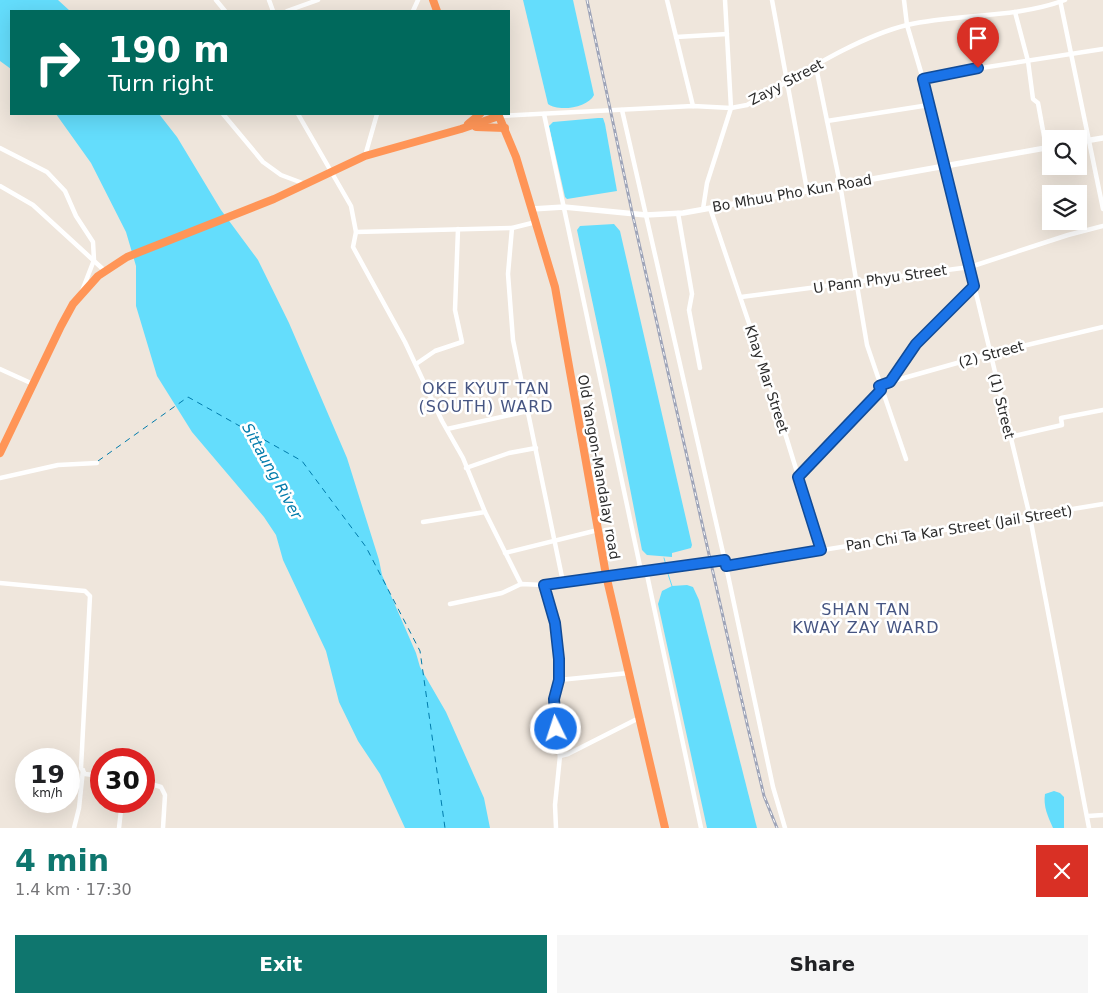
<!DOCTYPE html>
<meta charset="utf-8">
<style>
:root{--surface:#fff;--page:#f6f6f6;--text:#202124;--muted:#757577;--accent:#0f766e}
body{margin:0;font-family:"DejaVu Sans",sans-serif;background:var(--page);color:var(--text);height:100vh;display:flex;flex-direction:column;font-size:19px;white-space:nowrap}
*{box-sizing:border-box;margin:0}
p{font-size:16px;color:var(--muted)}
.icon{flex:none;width:28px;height:28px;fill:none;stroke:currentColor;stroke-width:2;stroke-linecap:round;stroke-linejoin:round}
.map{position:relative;height:828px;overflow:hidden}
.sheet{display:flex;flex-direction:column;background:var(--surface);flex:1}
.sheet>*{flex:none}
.top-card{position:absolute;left:10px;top:10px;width:500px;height:105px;border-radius:0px;box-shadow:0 5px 20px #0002;background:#00695c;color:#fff;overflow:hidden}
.tools{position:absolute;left:1042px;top:130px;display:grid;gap:10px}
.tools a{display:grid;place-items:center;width:45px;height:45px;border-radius:0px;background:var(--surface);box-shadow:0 5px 20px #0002;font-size:25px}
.speed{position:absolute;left:15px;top:748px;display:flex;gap:10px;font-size:25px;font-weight:700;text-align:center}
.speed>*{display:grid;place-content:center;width:65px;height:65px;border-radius:50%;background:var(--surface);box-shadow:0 5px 20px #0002;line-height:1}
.speed small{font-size:12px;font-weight:400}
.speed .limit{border:8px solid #d22;background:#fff;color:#111}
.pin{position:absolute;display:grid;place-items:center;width:42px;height:42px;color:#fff;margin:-51px -21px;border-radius:50% 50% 50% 0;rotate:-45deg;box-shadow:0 0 5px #0007}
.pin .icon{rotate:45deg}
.me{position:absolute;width:55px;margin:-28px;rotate:356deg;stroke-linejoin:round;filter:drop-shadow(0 0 4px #0008)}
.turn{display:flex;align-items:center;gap:18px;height:105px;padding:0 15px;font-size:22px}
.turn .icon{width:65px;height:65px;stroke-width:2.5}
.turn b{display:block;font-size:35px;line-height:42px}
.round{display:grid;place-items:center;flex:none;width:52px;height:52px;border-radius:0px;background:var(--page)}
.headline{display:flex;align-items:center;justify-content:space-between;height:85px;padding:0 15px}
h1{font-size:30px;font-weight:700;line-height:38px;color:var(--accent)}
.primary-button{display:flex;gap:10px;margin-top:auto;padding:10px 15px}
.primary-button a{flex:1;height:58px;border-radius:0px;background:var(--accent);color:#fff;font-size:20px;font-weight:700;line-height:58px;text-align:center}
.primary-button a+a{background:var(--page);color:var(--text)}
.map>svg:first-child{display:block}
.water{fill:#64ddfc}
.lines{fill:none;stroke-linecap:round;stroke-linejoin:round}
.stream{stroke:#64ddfc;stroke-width:1}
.ferry{stroke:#007bab;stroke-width:1;stroke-dasharray:6 5;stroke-linecap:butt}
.street{stroke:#fff;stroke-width:4.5}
.secondary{stroke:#fff;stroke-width:5.5}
.highway{stroke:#ff9557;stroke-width:8}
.rail-casing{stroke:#9ea4b8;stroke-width:3}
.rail{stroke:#fff;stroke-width:1;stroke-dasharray:4;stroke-linecap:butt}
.route-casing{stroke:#114b97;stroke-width:12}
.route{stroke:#1a73e8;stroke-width:9}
.labels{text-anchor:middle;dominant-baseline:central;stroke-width:5;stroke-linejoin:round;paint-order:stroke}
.street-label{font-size:14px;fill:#2c2c2c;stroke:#fff}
.water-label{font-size:15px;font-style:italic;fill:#007bab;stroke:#fff}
.quarter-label{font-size:16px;letter-spacing:1px;fill:#465582;stroke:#fff}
</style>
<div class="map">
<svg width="1103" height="828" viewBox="0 0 1103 828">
<rect width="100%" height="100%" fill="#efe6dc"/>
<g class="water">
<polygon points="0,0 58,0 70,11 11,11 11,69 0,61"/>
<path d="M523,0H573L594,95C588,108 558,112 548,104Z"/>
<polygon points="56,114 159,114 177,137 221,210 258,260 289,323 347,458 379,560 382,575 416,653 420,667 446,712 484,798 490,828 405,828 380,774 358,741 339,702 326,651 283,560 276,535 264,517 192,432 157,376 136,306 136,266 126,232 91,163"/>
<polygon points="598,118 603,118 605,124 617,191 567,199 565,197 549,126 553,122"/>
<polygon points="614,224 620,231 692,545 691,548 672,553 672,557 647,555 642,550 607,370 577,230 580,226"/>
<polygon points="687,585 693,587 699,600 757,828 707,828 658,604 662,591 672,586"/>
<path d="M1054,791L1060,793L1064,797V828H1053C1048,817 1043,806 1045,794Z"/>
</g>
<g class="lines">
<g class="stream">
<polyline points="664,558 666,565"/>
<polyline points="667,571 672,586"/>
</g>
<polyline class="ferry" points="98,461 188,397 302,461 366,547 420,651 445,828"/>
<g class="street">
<polyline points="216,0 225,11"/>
<polyline points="269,0 273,11"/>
<polyline points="667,0 693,106"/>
<polyline points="772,0 807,190"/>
<polyline points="904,0 907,25 923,79 960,227 1030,517 1089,828"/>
<polyline points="1060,0 1103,209"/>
<polyline points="287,11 318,0"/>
<polyline points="413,11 418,0"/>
<polyline points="1015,12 1028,61 1033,99 1038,103 1046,147"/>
<polyline points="676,37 727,34"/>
<polyline points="816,67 840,184 867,345 906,459"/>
<polyline points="923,79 962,71 1103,49"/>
<polyline points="622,110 726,566 773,787 785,828"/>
<polyline points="223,114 263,162 281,175 305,184"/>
<polyline points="298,114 351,206 356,232 353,247 405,342 442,421 463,458 485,512 521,584"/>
<polyline points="544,114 641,571"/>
<path d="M499,116L693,106L731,108L747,105C795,78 854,38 907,25C959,13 1014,19 1065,0"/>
<polyline points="827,121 929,105"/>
<polyline points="0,148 47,172 65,191 76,216 93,242 94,260 82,291"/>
<polyline points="365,156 377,114"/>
<polyline points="0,186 33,205 105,271"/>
<polyline points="710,208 772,391 821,550"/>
<polyline points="703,209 707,183 731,108 725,0"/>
<polyline points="678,213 692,294 689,310 700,368"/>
<polyline points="512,228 508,274 513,340 563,582"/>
<polyline points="356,232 512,228 536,222"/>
<polyline points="741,297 970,267 1068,235 1103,226"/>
<polyline points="416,364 435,351 462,342 455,310 458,229"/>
<polyline points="0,369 33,384"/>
<polyline points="891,382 916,344 974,286"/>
<polyline points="879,385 989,354 1103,327"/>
<polyline points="447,429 528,411"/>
<polyline points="1010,437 1062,425 1061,418 1103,410"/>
<polyline points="466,468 509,453 536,448"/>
<polyline points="799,477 881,390"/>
<polyline points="0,478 58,465 97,463"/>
<polyline points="423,522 485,512"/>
<polyline points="505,553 598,530"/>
<polyline points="726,566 1103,504"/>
<polyline points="646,570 701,828"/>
<polyline points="0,583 85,591 90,596 81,768 85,774 101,776"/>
<polyline points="544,585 555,623 559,659 559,680 554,699 557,744 560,756 555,805 556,828"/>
<polyline points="450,604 502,593 521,584 544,585 725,560"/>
<polyline points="559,680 629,673"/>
<polyline points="560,756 568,754 639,718"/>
<polyline points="144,782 161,787 165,795 163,828"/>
<polyline points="1088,816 1103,815"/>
<polyline points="74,828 79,808 83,770"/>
<polyline points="119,828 122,801"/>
</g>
<g class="secondary">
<polyline points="1079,142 1103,138"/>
<polyline points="532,209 564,207 646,215 683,213 1051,147"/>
</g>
<g class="highway">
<polyline points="433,0 437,11"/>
<polyline points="498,114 516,157 555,287 606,575 665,828"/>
<polyline points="468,124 480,114"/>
<polyline points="476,127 505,128"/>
<polyline points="0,453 61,326 73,304 98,276 127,257 274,199 365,156 461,129 499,116"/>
</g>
<defs>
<polyline id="rail" points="587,0 632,212 748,728 764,796 777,828"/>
</defs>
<use href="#rail" class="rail-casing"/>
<use href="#rail" class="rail"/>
</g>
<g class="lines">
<defs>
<polyline id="route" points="556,729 554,699 559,680 559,659 555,623 544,585 725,560 726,566 821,550 798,477 881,390 879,386 890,382 916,344 974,286 923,79 978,68"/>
</defs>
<use href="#route" class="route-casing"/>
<use href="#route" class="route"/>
</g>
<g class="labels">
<g class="street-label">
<text transform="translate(786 82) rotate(-28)">Zayy Street</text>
<text transform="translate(792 193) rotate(-10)">Bo Mhuu Pho Kun Road</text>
<text transform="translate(880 279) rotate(-8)">U Pann Phyu Street</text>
<text transform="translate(991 354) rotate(-15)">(2) Street</text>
<text transform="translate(767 379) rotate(72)">Khay Mar Street</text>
<text transform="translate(1002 406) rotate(76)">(1) Street</text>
<text transform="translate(599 467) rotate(80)">Old Yangon-Mandalay road</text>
<text transform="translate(959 528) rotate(-9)">Pan Chi Ta Kar Street (Jail Street)</text>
</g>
<g class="water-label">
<text transform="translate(272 471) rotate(61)">Sittaung River</text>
</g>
<g class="quarter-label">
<text x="486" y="388">OKE KYUT TAN<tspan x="486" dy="18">(SOUTH) WARD</tspan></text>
<text x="866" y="609">SHAN TAN<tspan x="866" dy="18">KWAY ZAY WARD</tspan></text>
</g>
</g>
</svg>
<div class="tools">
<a><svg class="icon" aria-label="search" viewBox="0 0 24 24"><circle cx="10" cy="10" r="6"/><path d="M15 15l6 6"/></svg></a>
<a><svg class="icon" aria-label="layers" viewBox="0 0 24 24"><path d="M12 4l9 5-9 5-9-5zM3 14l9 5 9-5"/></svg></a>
</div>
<div class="speed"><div>19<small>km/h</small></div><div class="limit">30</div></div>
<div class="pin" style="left:978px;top:68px;background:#d93025"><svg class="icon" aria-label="arrive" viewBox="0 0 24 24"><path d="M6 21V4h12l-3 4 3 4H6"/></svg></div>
<svg class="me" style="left:556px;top:729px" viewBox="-20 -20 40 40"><circle r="17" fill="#1a73e8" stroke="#fff" stroke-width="3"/><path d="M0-11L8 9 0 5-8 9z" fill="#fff"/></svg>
<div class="top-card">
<div class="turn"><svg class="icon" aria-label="right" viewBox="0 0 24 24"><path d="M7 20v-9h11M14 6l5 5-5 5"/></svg><div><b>190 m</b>Turn right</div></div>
</div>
</div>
<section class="sheet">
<div class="headline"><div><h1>4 min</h1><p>1.4 km · 17:30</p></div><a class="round" style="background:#d93025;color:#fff"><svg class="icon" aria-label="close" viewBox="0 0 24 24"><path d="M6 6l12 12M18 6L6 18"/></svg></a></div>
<div class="primary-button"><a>Exit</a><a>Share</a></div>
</section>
